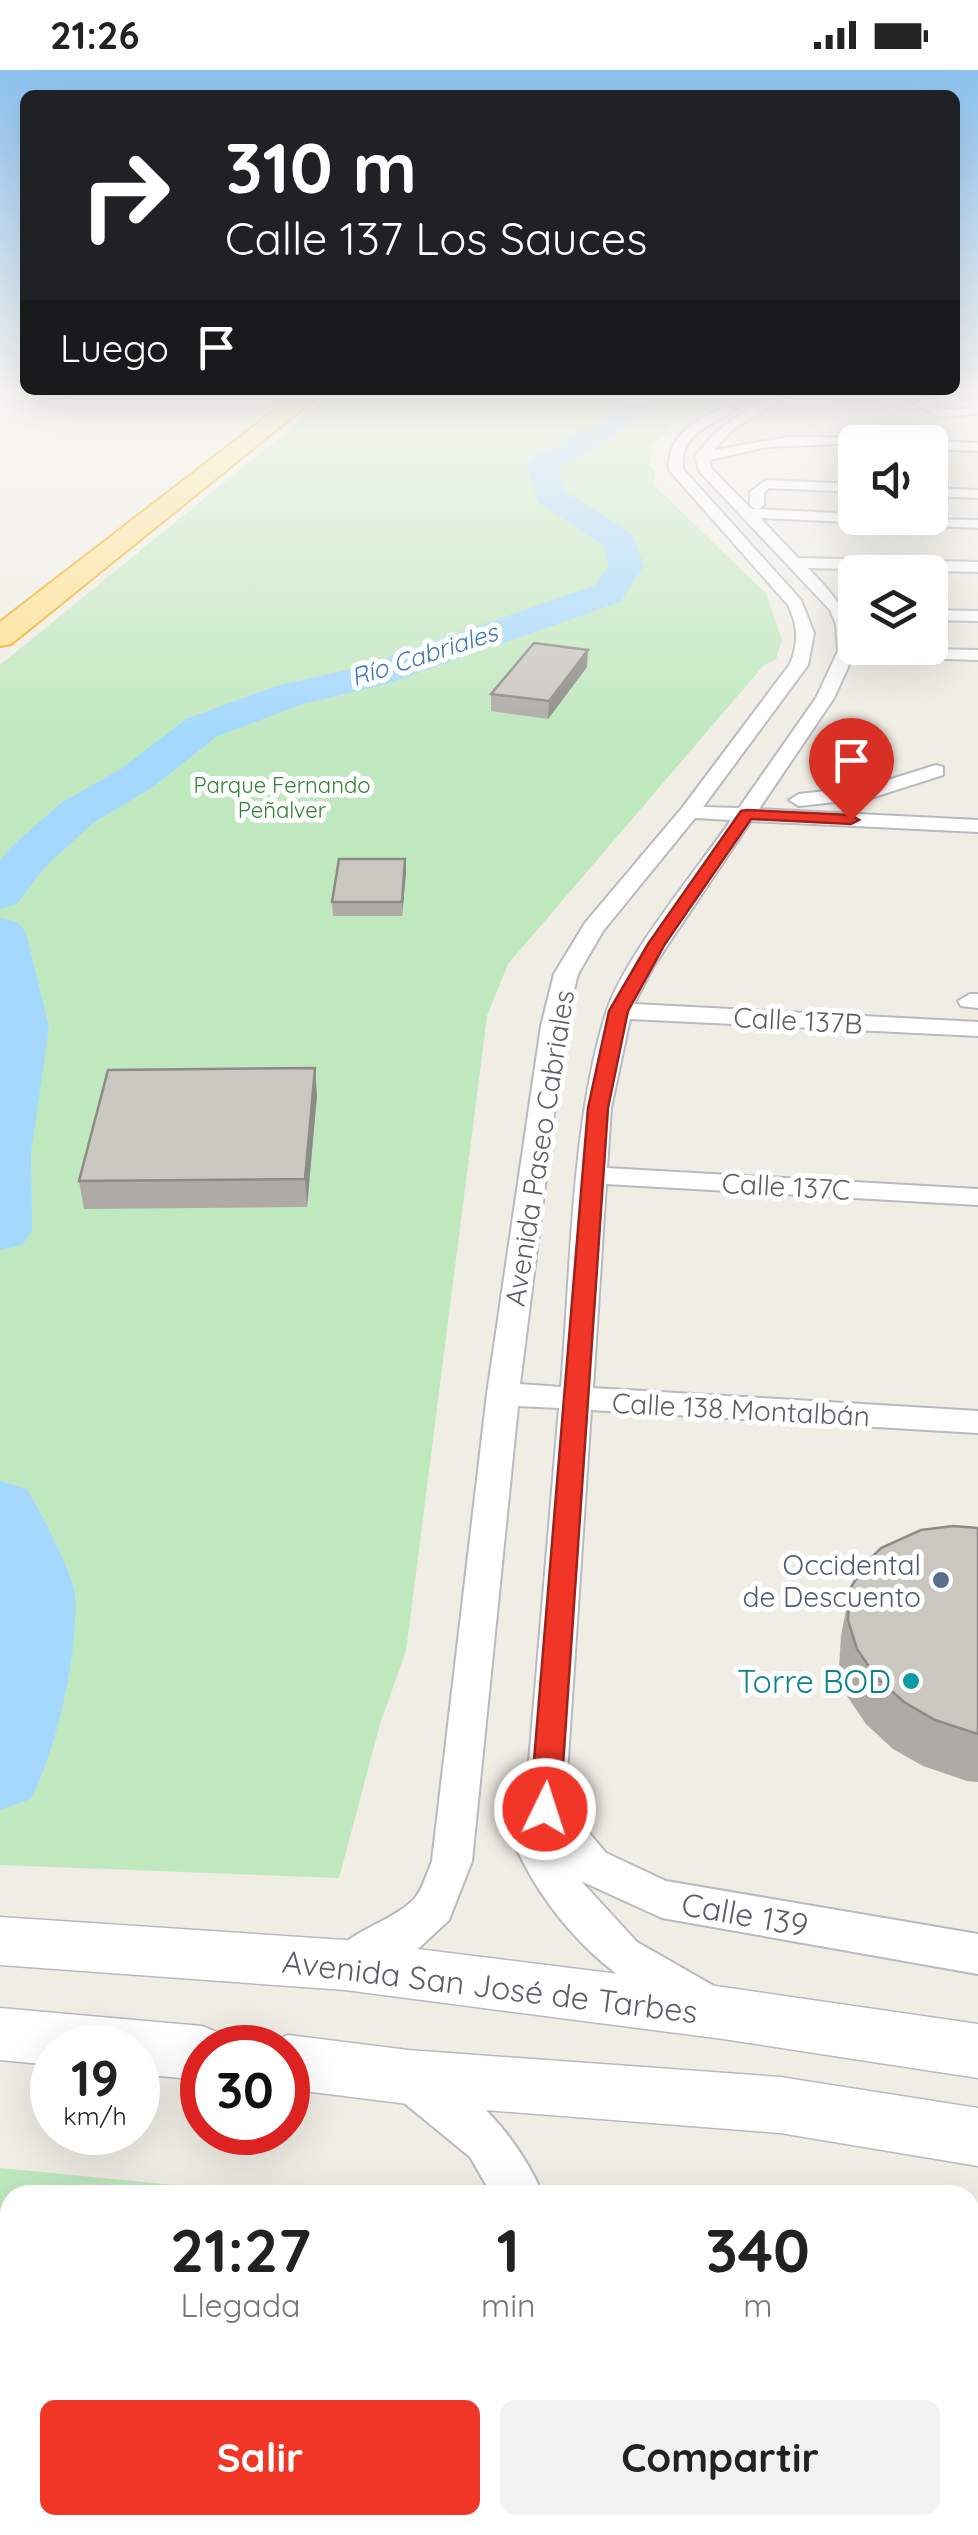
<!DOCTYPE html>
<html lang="es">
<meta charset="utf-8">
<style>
:root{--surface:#fff;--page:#f2f2f2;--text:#222;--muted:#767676;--accent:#f13628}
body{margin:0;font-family:Quicksand,sans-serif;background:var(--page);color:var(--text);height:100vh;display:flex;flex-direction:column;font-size:38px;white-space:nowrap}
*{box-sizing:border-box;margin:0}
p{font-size:32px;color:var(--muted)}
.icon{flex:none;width:55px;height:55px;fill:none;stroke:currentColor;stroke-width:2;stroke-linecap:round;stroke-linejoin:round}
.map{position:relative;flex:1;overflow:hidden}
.details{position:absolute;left:0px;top:2115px;width:980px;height:350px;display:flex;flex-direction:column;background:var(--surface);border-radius:30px 30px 0 0;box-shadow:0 10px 40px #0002}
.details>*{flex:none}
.hud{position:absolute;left:20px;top:20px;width:940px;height:305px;border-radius:15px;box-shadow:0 10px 40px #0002;background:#202124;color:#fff;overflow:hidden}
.buttons{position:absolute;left:838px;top:355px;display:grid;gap:20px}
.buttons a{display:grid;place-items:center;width:110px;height:110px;border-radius:15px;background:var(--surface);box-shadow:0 10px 40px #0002;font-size:50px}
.speed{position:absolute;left:30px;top:1955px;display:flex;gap:20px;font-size:50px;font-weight:700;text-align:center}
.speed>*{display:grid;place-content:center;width:130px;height:130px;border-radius:50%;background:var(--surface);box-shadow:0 10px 40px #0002;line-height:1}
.speed small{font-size:25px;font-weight:400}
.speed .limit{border:15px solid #d22;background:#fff;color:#111}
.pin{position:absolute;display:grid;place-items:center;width:85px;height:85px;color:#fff;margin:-102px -42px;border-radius:50% 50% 50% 0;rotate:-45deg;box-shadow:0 0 10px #0007}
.pin .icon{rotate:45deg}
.me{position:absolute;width:110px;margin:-55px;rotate:4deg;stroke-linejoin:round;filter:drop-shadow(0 0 8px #0008)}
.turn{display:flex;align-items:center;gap:35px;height:210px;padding:0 40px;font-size:45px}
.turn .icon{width:130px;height:130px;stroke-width:2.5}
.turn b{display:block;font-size:70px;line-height:85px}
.then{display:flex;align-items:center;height:95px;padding:0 40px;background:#0003;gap:20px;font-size:38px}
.eta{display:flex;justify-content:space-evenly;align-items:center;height:170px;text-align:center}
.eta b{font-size:60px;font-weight:700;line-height:70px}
.primary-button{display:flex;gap:20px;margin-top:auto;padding:20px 40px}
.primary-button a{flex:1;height:115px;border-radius:15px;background:var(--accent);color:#fff;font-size:40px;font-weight:700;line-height:115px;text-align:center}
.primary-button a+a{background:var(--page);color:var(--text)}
.status{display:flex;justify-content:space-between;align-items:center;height:70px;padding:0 50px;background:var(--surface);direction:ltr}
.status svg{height:28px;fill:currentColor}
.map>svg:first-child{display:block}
.green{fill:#c0e8bf}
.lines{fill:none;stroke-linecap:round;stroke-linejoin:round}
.river{fill:#a4d8ff;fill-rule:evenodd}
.minor-casing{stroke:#b7babf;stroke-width:4}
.tertiary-casing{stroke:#b7babf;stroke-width:3}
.motorway-casing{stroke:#f3a600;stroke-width:4}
.minor{fill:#fff;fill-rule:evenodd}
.tertiary{fill:#fff;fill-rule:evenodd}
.motorway{fill:#ffe18b;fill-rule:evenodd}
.wall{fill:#aeaba6}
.shaded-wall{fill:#8d8b87}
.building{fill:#cac7c1;stroke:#8d8b87;stroke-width:2.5}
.route{fill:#f13628;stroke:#9d231a;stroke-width:2.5}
.service-dot{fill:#5c6f8a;stroke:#fff;stroke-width:4}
.culture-dot{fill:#0f9aa8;stroke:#fff;stroke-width:4}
.labels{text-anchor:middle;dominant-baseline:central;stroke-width:10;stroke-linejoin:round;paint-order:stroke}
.far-park-label{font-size:22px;fill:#308232;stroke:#fff}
.far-water-label{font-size:25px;font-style:italic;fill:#3b78b7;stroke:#fff}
.street-label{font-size:28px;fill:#5c6065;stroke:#fff}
.service-label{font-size:28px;fill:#4e5e75;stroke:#fff;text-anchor:end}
.near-culture-label{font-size:32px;fill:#0d838f;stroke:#fff;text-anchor:end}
.near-street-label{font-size:32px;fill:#5c6065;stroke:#fff}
</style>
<div class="status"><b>21:26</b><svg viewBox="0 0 49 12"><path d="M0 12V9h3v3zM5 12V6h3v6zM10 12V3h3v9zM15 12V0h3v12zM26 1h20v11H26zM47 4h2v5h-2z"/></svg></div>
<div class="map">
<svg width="978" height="2465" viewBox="0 0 978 2465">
<rect width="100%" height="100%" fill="#efede4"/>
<g class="green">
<path d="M334,323H745C711,343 654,348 649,395L655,401L654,415L766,524L782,570L776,589L764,595L508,894L487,946L406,1581L380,1654L339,1808L0,1795V595Z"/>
<polygon points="0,2098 276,2125 10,2125 10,2455 462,2455 464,2465 0,2465"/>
</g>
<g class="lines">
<g class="river">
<polygon points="633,323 662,323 637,352 558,399 564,420 632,464 644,496 620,532 386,614 303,634 216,667 153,717 93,753 44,798 17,834 0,839 0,791 10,778 61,733 121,699 186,649 276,616 360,597 594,516 609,496 604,476 538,432 527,396 531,390 617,340"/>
<polygon points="0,848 18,852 26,863 49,957 31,1083 32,1160 23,1174 0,1180"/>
<path d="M0,1411L27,1419C39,1440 74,1504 75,1525C78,1586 58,1675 31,1729L0,1740Z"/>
</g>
<defs>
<g id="minor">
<path d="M778,323H793L733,359L714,380L789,367L878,368L885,372L767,377L709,390L711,398L751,439H756L750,435V422L766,410L855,414V422L769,418L764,423V435L758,439L855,444V448L978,450V458L760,448L798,488L978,492V502L808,498C832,524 851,541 855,578L978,580V590L853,586L834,628L759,739L978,750V762L751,751L653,897L634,934L978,952V966L630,949L611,1038L607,1098L978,1119V1135L606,1114L593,1318L978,1341V1363L591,1340L565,1734L606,1783L666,1811L978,1864V1904L662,1848L581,1811L637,1872L714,1916L721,1930L714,1944L699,1950C618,1919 553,1857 516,1778L525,1739L559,1338L518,1336L472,1791L449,1850L419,1878L348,1914L333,1908L327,1894C341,1862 391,1854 415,1828C423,1818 427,1803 432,1791L487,1324L541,956L554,904L585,853L682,738L790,594C799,572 798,556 788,535L669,400C667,363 698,350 727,335L737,338C713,356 679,362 683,399L801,530L814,563L808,595L703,737L739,738L816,628L838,581L836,554L830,540L700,402L695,388C716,355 744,342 778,323ZM695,748L731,750C696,801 624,887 606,943C571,1054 571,1200 561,1317L520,1314L565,956L578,904L603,861Z"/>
<path d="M943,324L978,331V344L940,347L914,334ZM943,332L973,338L948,340L930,335Z"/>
<polygon points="930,371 978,373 978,381 930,379 930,372 925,372"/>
<polygon points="930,418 978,420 978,428 930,426"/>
<polygon points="930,540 978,541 978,551 930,550"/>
<polygon points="936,695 943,697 943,705 871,728 799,736 789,730 799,724 869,716"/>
<polygon points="970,924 978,924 978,938 961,936 958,931"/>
<path d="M414,1990C470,2012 520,2070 543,2125H492L470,2087L398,2028L391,2012L398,1996Z"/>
<polygon points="584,2455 638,2455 640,2465 586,2465"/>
</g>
<g id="tertiary">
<polygon points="0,1847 345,1870 723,1917 978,1954 978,2008 723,1969 345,1920 0,1895"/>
<polygon points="0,1938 202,1956 222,1964 228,1978 202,1978 202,2010 138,2004 138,1978 52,1978 52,1995 0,1990"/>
<polygon points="288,1965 408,1980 780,2007 978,2038 978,2096 780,2063 408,2034 288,2019 288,1978 266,1978 268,1973"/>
</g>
<polygon id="motorway" points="297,323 322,323 11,574 0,576 0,552"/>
</defs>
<use href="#minor" class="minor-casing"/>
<use href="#tertiary" class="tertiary-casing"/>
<use href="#motorway" class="motorway-casing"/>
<use href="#minor" class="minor"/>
<use href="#tertiary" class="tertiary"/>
<use href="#motorway" class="motorway"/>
</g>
<g class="wall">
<polygon points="587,597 548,649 491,641 491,624"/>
<polygon points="406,802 402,846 333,846 332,832"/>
<polygon points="317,1025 307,1137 84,1139 79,1111"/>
<polygon points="978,1458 978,1712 967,1711 923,1696 893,1679 866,1654 847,1626 839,1597 841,1566 850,1519"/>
</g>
<g class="shaded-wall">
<polygon points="588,580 587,597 548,649 549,631"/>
<polygon points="405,789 406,802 402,846 402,832"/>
<polygon points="315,998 317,1025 307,1137 305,1109"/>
</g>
<g class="building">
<polygon points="534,573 588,580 549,631 491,624"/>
<polygon points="339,789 405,789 402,832 332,832"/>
<polygon points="315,998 305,1109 79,1111 108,1000"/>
<polygon points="953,1456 978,1458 978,1664 935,1650 904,1632 876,1607 857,1579 848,1550 850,1519 865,1494 881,1478 921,1460"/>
</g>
<linearGradient id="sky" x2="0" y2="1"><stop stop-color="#8dc2f1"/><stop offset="0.48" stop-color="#f8f7f3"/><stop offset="1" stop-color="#f8f7f3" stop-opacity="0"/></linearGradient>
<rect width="978" height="668" fill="url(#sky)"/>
<polygon class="route" points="747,740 851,745 859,750 851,754 751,749 665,874 628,941 608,1038 560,1739 556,1748 545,1752 535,1748 530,1739 588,1038 609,941 648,874 741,741"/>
<circle class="service-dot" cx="941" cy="1510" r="10"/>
<circle class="culture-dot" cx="911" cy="1611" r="10"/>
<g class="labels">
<g class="far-park-label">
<text x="282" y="715">Parque Fernando<tspan x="282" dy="25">Peñalver</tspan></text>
</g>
<g class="far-water-label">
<text transform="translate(424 584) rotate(-18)">Río Cabriales</text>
</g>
<g class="street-label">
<text transform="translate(798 950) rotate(3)">Calle 137B</text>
<text transform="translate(539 1078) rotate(-81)">Avenida Paseo Cabriales</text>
<text transform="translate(786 1116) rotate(3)">Calle 137C</text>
<text transform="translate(741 1339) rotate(3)">Calle 138 Montalbán</text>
</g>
<g class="service-label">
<text x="921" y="1494">Occidental<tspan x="921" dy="32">de Descuento</tspan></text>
</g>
<g class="near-culture-label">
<text x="891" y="1611">Torre BOD</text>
</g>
<g class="near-street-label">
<text transform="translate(745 1844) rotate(10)">Calle 139</text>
<text transform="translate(490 1916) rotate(7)">Avenida San José de Tarbes</text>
</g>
</g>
</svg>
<div class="buttons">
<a><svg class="icon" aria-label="sound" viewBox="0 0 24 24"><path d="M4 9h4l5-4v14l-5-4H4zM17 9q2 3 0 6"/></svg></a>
<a><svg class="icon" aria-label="layers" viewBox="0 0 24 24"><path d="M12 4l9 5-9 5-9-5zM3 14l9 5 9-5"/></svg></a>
</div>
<div class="speed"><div>19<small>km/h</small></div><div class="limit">30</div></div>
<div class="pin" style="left:851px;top:750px;background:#d93025"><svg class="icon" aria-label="arrive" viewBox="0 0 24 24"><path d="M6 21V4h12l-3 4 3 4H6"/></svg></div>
<svg class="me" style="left:545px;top:1739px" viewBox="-20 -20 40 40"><circle r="17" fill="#f13628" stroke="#fff" stroke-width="3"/><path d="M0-11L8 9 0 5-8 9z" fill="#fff"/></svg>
<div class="hud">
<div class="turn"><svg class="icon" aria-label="right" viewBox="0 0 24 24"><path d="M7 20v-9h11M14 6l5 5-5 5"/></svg><div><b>310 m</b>Calle 137 Los Sauces</div></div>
<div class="then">Luego<svg class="icon" aria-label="arrive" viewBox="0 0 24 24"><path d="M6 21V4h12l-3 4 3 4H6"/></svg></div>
</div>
<section class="details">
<div class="eta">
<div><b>21:27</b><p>Llegada</p></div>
<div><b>1</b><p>min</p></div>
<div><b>340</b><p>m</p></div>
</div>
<div class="primary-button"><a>Salir</a><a>Compartir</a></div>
</section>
</div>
